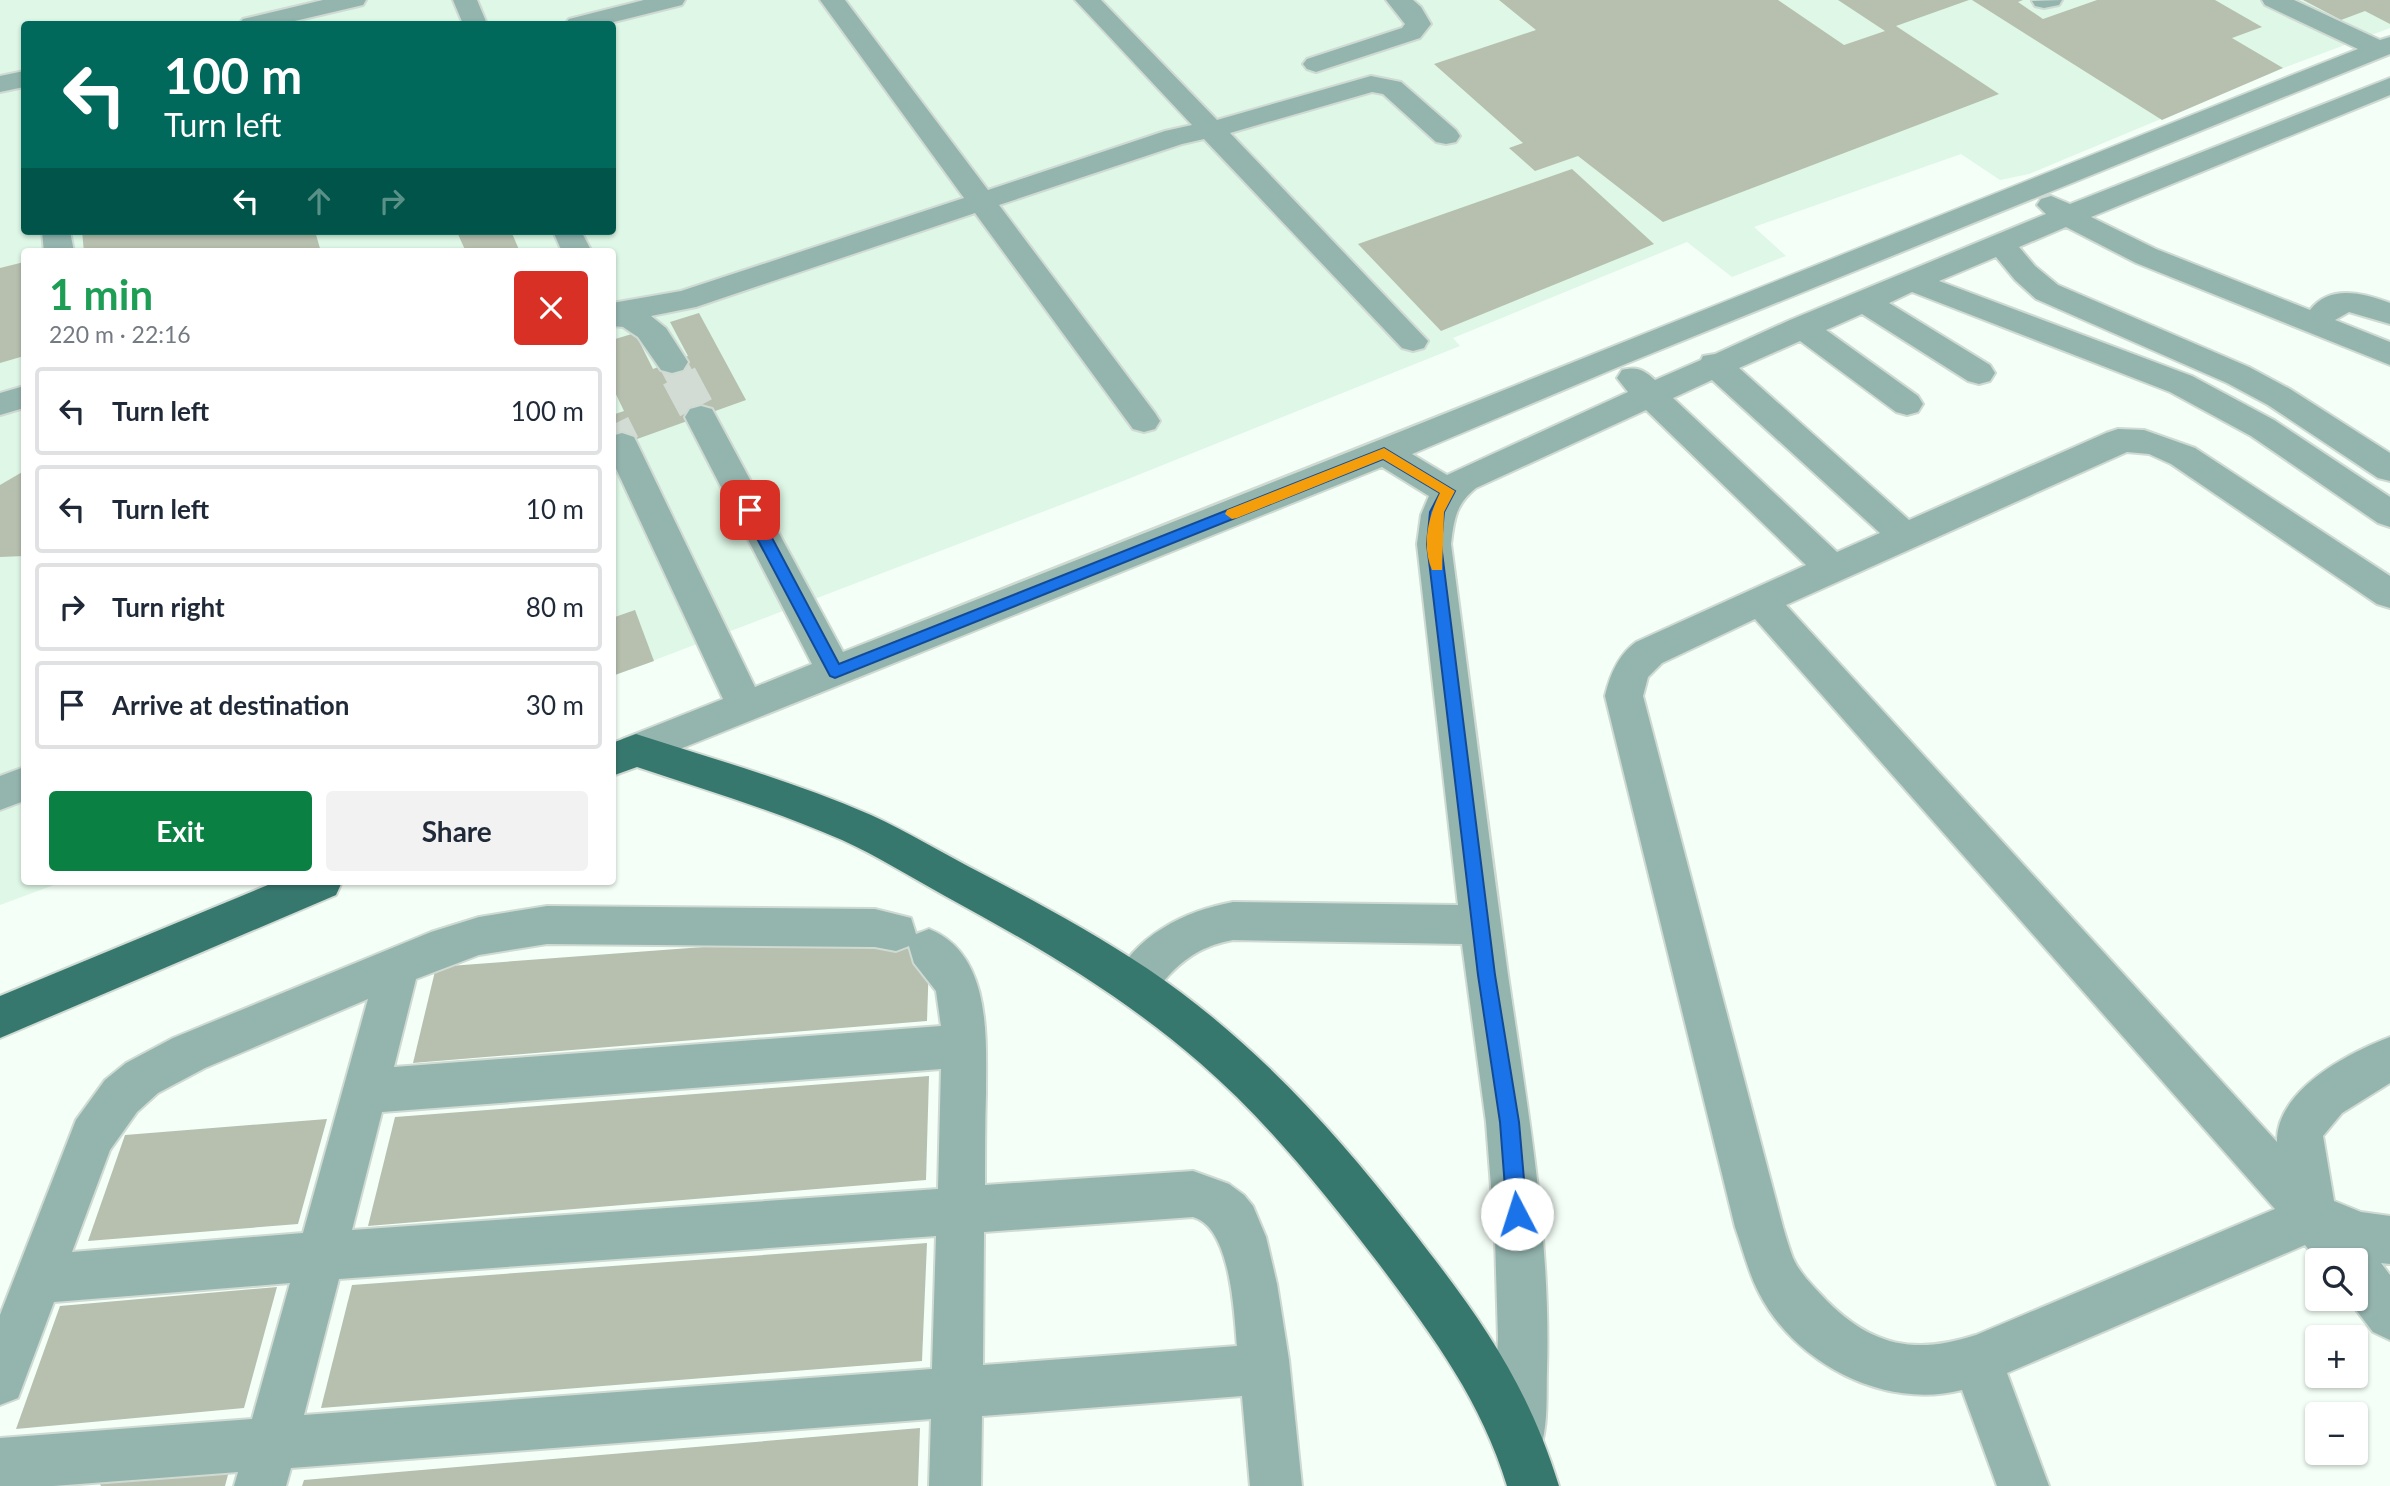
<!DOCTYPE html>
<meta charset="utf-8">
<style>
:root{--surface:#fff;--page:#f2f2f3;--text:#1f2937;--muted:#747a83;--line:#e0e1e3;--accent:#0b8043}
body{margin:0;font-family:Lato,sans-serif;background:var(--page);color:var(--text);height:100vh;display:flex;flex-direction:column;font-size:26px;white-space:nowrap}
*{box-sizing:border-box;margin:0}
p{font-size:23px;color:var(--muted)}
.icon{flex:none;width:38px;height:38px;fill:none;stroke:currentColor;stroke-width:2;stroke-linecap:round;stroke-linejoin:round}
.map{position:relative;flex:1;overflow:hidden}
.panel{position:absolute;left:21px;top:248px;width:595px;height:637px;display:flex;flex-direction:column;background:var(--surface);border-radius:7px;box-shadow:0 2px 5px #0004}
.panel>*{flex:none}
.top-card{position:absolute;left:21px;top:21px;width:595px;height:214px;border-radius:7px;box-shadow:0 2px 5px #0004;background:#00695c;color:#fff;overflow:hidden}
.fabs{position:absolute;left:2305px;top:1248px;display:grid;gap:14px}
.fabs a{display:grid;place-items:center;width:63px;height:63px;border-radius:7px;background:var(--surface);box-shadow:0 2px 5px #0004;font-size:35px}
.pin{position:absolute;display:grid;place-items:center;width:60px;height:60px;color:#fff;margin:-30px;border-radius:14px;box-shadow:0 4px 10px #0006}
.me{position:absolute;width:77px;margin:-38px;rotate:355deg;stroke-linejoin:round;filter:drop-shadow(0 0 5px #0008)}
.turn{display:flex;align-items:center;gap:24px;height:147px;padding:0 28px;font-size:32px}
.turn .icon{width:91px;height:91px;stroke-width:2.5}
.turn b{display:block;font-size:49px;line-height:60px}
.lanes{display:flex;align-items:center;height:66px;padding:0 28px;background:#0003;justify-content:center;gap:35px;direction:ltr}
.lanes .off{opacity:.35}
.round{display:grid;place-items:center;flex:none;width:74px;height:74px;border-radius:7px;background:var(--page)}
.headline{display:flex;align-items:center;justify-content:space-between;height:119px;padding:0 28px}
h1{font-size:42px;font-weight:700;line-height:52px;color:#1e9e55}
.cta{display:flex;gap:14px;margin-top:auto;padding:14px 28px}
.cta a{flex:1;height:80px;border-radius:7px;background:var(--accent);color:#fff;font-size:28px;font-weight:700;line-height:80px;text-align:center}
.cta a+a{background:var(--page);color:var(--text)}
ul{padding:0;list-style:none}
li{display:flex;align-items:center;gap:21px;height:88px;margin:0 14px 10px;padding:0 14px;border:4px solid var(--line);border-radius:7px}
li div{flex:1}
li b{display:block;font-size:26px}
li em{font-style:normal}
.map>svg:first-child{display:block}
.built{fill:#def7e6;fill-rule:evenodd}
.building{fill:#b7c0af}
.lines{fill:none;stroke-linecap:round;stroke-linejoin:round}
.minor-tunnel-far1{stroke:#d2dcd4;stroke-width:28;stroke-dasharray:28 14;stroke-linecap:butt}
.minor-tunnel{stroke:#d2dcd4;stroke-width:36;stroke-dasharray:36 18;stroke-linecap:butt}
.minor-casing{stroke:#cfdad2;stroke-width:4}
.major-casing{stroke:#cfdad2;stroke-width:4}
.minor{fill:#94b4ae;fill-rule:evenodd}
.major{fill:#37786e;fill-rule:evenodd}
.route{fill:#1a73e8;stroke:#114b97;stroke-width:2}
.slow{fill:#f59e0b}
</style>
<div class="map">
<svg width="2390" height="1486" viewBox="0 0 2390 1486">
<rect width="100%" height="100%" fill="#f4fff7"/>
<path class="built" d="M0,0H2390V28L2283,68L2029,174L2000,180L1961,154L1754,227L1786,256L1732,277L1687,242L1453,338L1460,346L1118,483L613,676L612,252H24V882H62L0,905ZM24,24H612V231H24Z"/>
<g class="building">
<polygon points="1499,0 1778,0 1844,45 1885,31 1838,0 1969,0 1896,26 1999,94 1663,222 1578,156 1535,171 1509,148 1523,143 1434,64 1536,30"/>
<polygon points="1972,0 2023,0 2018,2 2043,19 2097,0 2215,0 2262,27 2232,38 2283,68 2162,120"/>
<polygon points="2303,0 2390,0 2390,24 2365,11 2341,20"/>
<polygon points="1572,169 1654,244 1441,331 1358,244"/>
<polygon points="82,231 315,231 321,252 84,252"/>
<polygon points="461,231 511,231 520,252 466,252 457,232"/>
<polygon points="24,262 24,356 0,363 0,268"/>
<polygon points="699,313 746,400 612,448 612,415 624,411 612,386 612,340 635,333 653,369 688,356 670,322"/>
<polygon points="24,471 24,556 0,557 0,485"/>
<polygon points="635,610 654,661 612,676 612,618"/>
<polygon points="930,930 927,1021 413,1063 436,967"/>
<polygon points="929,1076 926,1180 368,1226 395,1117"/>
<polygon points="327,1119 298,1224 88,1241 125,1135"/>
<polygon points="927,1243 922,1361 321,1408 352,1285"/>
<polygon points="277,1287 244,1408 16,1429 60,1306"/>
<polygon points="920,1428 918,1486 302,1486 304,1480"/>
<polygon points="229,1471 225,1486 101,1486 100,1484"/>
</g>
<g class="lines">
<polyline class="minor-tunnel-far1" points="672,362 680,377"/>
<g class="minor-tunnel">
<polyline points="679,376 701,417"/>
<polyline points="612,425 622,445"/>
</g>
<defs>
<g id="minor">
<polygon points="323,0 366,0 363,5 282,24 239,24 243,19"/>
<polygon points="453,0 477,0 487,24 463,24"/>
<polygon points="644,0 685,0 682,5 606,24 565,24 569,19"/>
<polygon points="820,0 845,0 988,190 1165,131 1192,125 1075,0 1101,0 1217,120 1371,76 1401,82 1456,130 1460,136 1456,142 1446,144 1436,142 1383,94 1372,92 1230,133 1428,341 1424,348 1413,351 1402,348 1204,139 1182,144 999,205 1155,413 1160,421 1155,429 1144,432 1133,429 975,213 696,307 651,316 666,328 688,362 683,370 672,373 661,370 638,337 623,327 612,326 612,303 681,291 964,198"/>
<polygon points="1386,0 1413,0 1421,7 1431,24 1420,38 1325,69 1316,72 1307,69 1303,64 1307,59 1402,28 1405,24"/>
<polygon points="2062,0 2059,5 2044,8 2035,6 2032,1"/>
<path d="M2262,0H2294L2380,40L2390,37V54L1623,365L1412,454L1447,475L1628,392L1617,378L1622,370C1637,366 1644,370 1655,380L1701,360L1703,356L1715,354L1790,320L2046,214L2037,205L2041,199L2051,196L2070,204L2390,78V95L2091,217L2156,249L2310,310C2330,284 2363,293 2390,303V324L2349,312L2335,320L2390,342V365L2136,263L2066,227L2019,247L2035,266L2058,285L2249,367L2290,389L2390,453V481L2378,478L2268,405L2227,383L2036,299L2015,280L1996,257L1939,281L2192,376L2274,420L2390,497V527L2378,523L2251,436L2170,392L1912,292L1889,303L1990,365L1995,373L1990,381L1979,384L1968,381L1862,314L1826,330L1918,396L1923,404L1918,412L1907,415L1896,412L1800,341L1739,368L1909,520L2106,433L2118,429L2144,430L2195,448L2390,576V608L2377,604L2171,464L2149,454L2127,452L1786,605L2277,1142C2276,1090 2348,1053 2390,1037V1083L2342,1113L2323,1136L2334,1201L2361,1212L2390,1216V1264L2381,1263L2390,1275V1340L2373,1332L2347,1298H2356V1260H2317L2305,1245L2007,1373L2049,1486H1997L1962,1390C1885,1410 1795,1364 1759,1293C1748,1272 1743,1249 1735,1227L1605,696C1610,675 1618,655 1636,642L1806,565L1646,410L1476,488C1456,504 1454,519 1451,544C1470,688 1488,832 1508,975C1527,1106 1551,1237 1547,1370C1546,1400 1549,1430 1537,1458L1519,1466L1501,1458L1493,1440L1498,1338L1495,1238L1486,1122L1462,944L1233,940C1207,945 1190,954 1171,973C1158,987 1153,997 1134,1004L1119,998L1112,984C1134,936 1184,911 1233,902L1458,905L1417,544L1421,515L1429,496L1382,467L650,761L636,766L622,761L617,750L622,739L723,699L612,460V436L622,433L634,437L638,445L755,687L812,664L685,417L690,409L701,406L712,409L843,652C1349,454 1853,249 2358,49L2265,5ZM1712,380L1880,533L1837,552L1673,398ZM1755,619L2275,1209L1976,1335C1915,1355 1872,1346 1827,1301C1815,1288 1800,1274 1793,1258C1789,1248 1786,1237 1783,1227L1643,696L1648,677L1662,663Z"/>
<polygon points="24,71 24,87 0,92 0,76"/>
<polygon points="42,231 70,231 74,252 44,252"/>
<polygon points="553,231 581,231 592,252 562,252"/>
<polygon points="24,386 24,408 0,415 0,393"/>
<polygon points="24,767 24,801 0,810 0,776"/>
<path d="M547,906L875,909L911,918L916,934L929,929C992,954 986,1037 986,1093C985,1123 985,1154 985,1185L1193,1171L1229,1184L1244,1195L1253,1206L1266,1237L1277,1284L1289,1360L1302,1486H1250L1242,1396L982,1416L981,1486H929L931,1419L291,1468L286,1486H234L238,1472L53,1486H0V1438L252,1419L290,1283L54,1302L18,1398L0,1405V1315L76,1120L105,1080L126,1063L173,1038L431,932L479,917ZM547,944L875,947L896,951L909,946L914,963L936,991L941,1026L394,1067L416,979L479,955ZM368,999L303,1233L72,1252L110,1150L137,1112L158,1093L205,1068ZM941,1069L938,1189L352,1230L382,1112ZM1193,1217C1231,1227 1234,1313 1237,1346L983,1365L984,1232ZM936,1236L932,1369L304,1415L339,1279Z"/>
</g>
<g id="major">
<path d="M636,734C714,759 795,782 871,815C908,832 944,854 981,873C1038,903 1094,933 1148,969C1250,1038 1333,1128 1408,1225C1476,1312 1526,1379 1559,1486H1507C1481,1400 1432,1335 1379,1264C1324,1193 1268,1122 1200,1063C1122,995 1035,945 945,896C911,877 877,856 842,840C776,811 706,790 637,767L612,776V743Z"/>
<polygon points="275,882 342,882 336,895 0,1038 0,996"/>
</g>
</defs>
<use href="#minor" class="minor-casing"/>
<use href="#major" class="major-casing"/>
<use href="#minor" class="minor"/>
<use href="#major" class="major"/>
</g>
<polygon class="route" points="1384,448 1455,491 1444,512 1441,544 1495,975 1519,1122 1527,1214 1524,1221 1517,1224 1510,1221 1507,1214 1500,1122 1478,975 1427,544 1430,512 1440,493 1383,459 835,678 830,676 742,510 745,506 755,506 839,664"/>
<path class="slow" d="M1384,448L1455,491L1444,512L1442,570H1432C1421,545 1429,515 1440,493L1383,459L1237,518L1232,519L1225,514L1227,510Z"/>
</svg>
<div class="fabs">
<a><svg class="icon" aria-label="search" viewBox="0 0 24 24"><circle cx="10" cy="10" r="6"/><path d="M15 15l6 6"/></svg></a>
<a>+</a>
<a>−</a>
</div>
<div class="pin" style="left:750px;top:510px;background:#d93025"><svg class="icon" aria-label="arrive" viewBox="0 0 24 24"><path d="M6 21V4h12l-3 4 3 4H6"/></svg></div>
<svg class="me" style="left:1517px;top:1214px" viewBox="-20 -20 40 40"><circle r="19" fill="#fff"/><path d="M0-13L10 11 0 6-10 11z" fill="#1a73e8"/></svg>
<div class="top-card">
<div class="turn"><svg class="icon" aria-label="left" viewBox="0 0 24 24"><path d="M17 20v-9H6M10 6l-5 5 5 5"/></svg><div><b>100 m</b>Turn left</div></div>
<div class="lanes"><svg class="icon" aria-label="left" viewBox="0 0 24 24"><path d="M17 20v-9H6M10 6l-5 5 5 5"/></svg><svg class="icon off" aria-label="ahead" viewBox="0 0 24 24"><path d="M12 20V5M6 11l6-6 6 6"/></svg><svg class="icon off" aria-label="right" viewBox="0 0 24 24"><path d="M7 20v-9h11M14 6l5 5-5 5"/></svg></div>
</div>
<section class="panel">
<div class="headline"><div><h1>1 min</h1><p>220 m · 22:16</p></div><a class="round" style="background:#d93025;color:#fff"><svg class="icon" aria-label="close" viewBox="0 0 24 24"><path d="M6 6l12 12M18 6L6 18"/></svg></a></div>
<ul>
<li><svg class="icon" aria-label="left" viewBox="0 0 24 24"><path d="M17 20v-9H6M10 6l-5 5 5 5"/></svg><div><b>Turn left</b></div><em>100 m</em></li>
<li><svg class="icon" aria-label="left" viewBox="0 0 24 24"><path d="M17 20v-9H6M10 6l-5 5 5 5"/></svg><div><b>Turn left</b></div><em>10 m</em></li>
<li><svg class="icon" aria-label="right" viewBox="0 0 24 24"><path d="M7 20v-9h11M14 6l5 5-5 5"/></svg><div><b>Turn right</b></div><em>80 m</em></li>
<li><svg class="icon" aria-label="arrive" viewBox="0 0 24 24"><path d="M6 21V4h12l-3 4 3 4H6"/></svg><div><b>Arrive at destination</b></div><em>30 m</em></li>
</ul>
<div class="cta"><a>Exit</a><a>Share</a></div>
</section>
</div>
